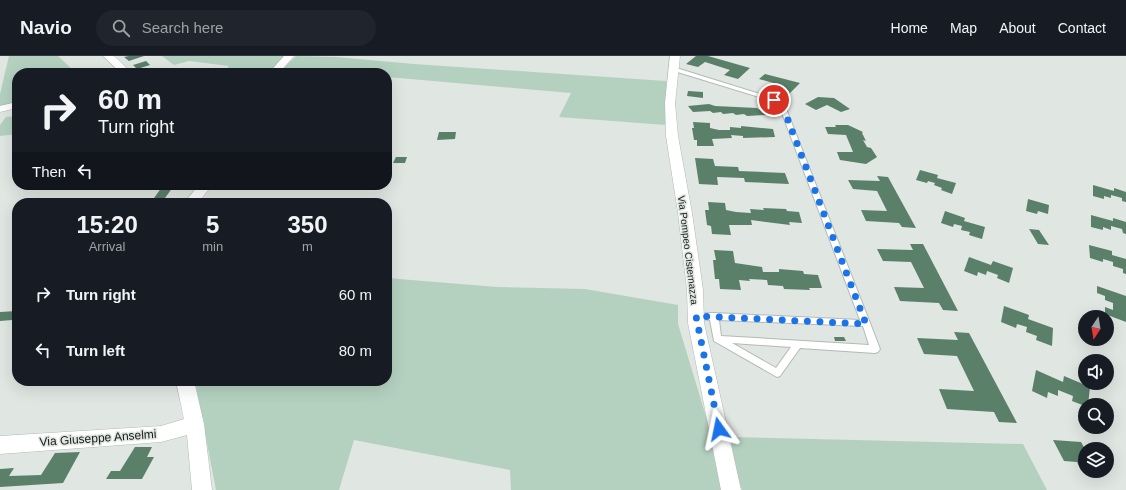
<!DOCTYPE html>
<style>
:root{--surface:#171b24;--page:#20242c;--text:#f1f3f6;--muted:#9ea1a6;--line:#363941}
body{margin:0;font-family:Arial,sans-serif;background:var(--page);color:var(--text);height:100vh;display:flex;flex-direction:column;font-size:15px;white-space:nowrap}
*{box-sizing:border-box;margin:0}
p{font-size:13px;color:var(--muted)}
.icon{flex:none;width:22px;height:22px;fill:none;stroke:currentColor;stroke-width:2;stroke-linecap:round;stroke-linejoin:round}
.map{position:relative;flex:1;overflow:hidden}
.details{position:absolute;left:12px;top:142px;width:380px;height:188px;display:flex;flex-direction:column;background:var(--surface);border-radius:16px;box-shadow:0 4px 16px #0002}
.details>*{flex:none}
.hud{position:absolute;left:12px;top:12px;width:380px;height:122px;border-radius:16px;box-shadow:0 4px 16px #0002;background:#171b24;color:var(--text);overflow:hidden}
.needle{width:26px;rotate:192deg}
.fabs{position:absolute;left:1078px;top:254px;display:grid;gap:8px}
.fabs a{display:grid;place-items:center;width:36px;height:36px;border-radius:50%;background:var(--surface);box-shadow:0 4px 16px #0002;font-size:20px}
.pin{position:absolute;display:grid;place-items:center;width:34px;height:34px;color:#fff;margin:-17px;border:2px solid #fff;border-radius:50%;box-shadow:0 1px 4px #0007}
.me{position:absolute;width:44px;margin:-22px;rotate:348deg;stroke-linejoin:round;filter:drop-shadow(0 0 3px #0008)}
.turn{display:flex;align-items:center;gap:14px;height:84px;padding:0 20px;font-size:18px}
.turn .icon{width:52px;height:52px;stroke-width:2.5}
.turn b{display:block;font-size:28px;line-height:34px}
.then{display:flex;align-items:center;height:38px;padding:0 20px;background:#0003;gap:8px;font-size:15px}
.eta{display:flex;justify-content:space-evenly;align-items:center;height:68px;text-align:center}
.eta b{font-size:24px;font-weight:600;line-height:28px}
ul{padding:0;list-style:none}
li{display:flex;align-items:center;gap:12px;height:56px;padding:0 20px}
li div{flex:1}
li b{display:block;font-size:15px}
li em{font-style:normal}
header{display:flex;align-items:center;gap:24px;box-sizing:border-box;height:56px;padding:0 20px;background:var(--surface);border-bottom:1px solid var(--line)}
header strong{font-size:19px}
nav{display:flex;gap:22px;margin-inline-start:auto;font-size:14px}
.search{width:280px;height:36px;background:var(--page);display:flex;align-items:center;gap:10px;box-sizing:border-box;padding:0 14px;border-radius:22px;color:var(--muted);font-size:15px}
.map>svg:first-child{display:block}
.green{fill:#b4d1c0}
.building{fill:#5a806a}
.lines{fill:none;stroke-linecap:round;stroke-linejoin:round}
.service-casing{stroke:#b3b9b5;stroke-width:2}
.minor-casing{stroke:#b3b9b5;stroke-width:1}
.service{fill:#fff;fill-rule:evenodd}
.minor{fill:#fff;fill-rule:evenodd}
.route{stroke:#1a73e8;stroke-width:7;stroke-dasharray:0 12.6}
.labels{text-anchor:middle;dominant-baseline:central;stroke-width:3;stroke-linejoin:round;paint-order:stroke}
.street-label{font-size:10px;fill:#191b19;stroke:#e0e6e2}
.near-street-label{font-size:12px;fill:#191b19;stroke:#e0e6e2}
</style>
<header>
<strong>Navio</strong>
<div class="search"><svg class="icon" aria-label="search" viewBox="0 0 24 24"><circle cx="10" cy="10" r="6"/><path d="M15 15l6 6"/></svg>Search here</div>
<nav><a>Home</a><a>Map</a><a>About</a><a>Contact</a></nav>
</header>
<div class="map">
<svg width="1126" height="434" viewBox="0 0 1126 434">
<rect width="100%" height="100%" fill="#e0e6e2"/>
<g class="green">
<polygon points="9,0 58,0 76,17 17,17 17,46 0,50 0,38"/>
<polygon points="162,0 284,0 281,6 269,17 223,17 229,10 189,5 174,9"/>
<polygon points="296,0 336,1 414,8 666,25 666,69 559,61 571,37 387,21 387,17 280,15"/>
<polygon points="17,60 17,78 0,80 0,69 6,61"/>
<polygon points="387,222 497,231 585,233 678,249 678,268 711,377 721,434 511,434 510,414 354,384 339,434 216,434 195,325 387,325"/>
<polygon points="730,381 1023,388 1047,434 742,434 737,419"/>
</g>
<g class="building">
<polygon points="129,0 144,0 129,5 124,1"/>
<polygon points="696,0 708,0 750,12 738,23 724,19 730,14 705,6 698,11 686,8"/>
<polygon points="146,5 150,9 137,13 133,9"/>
<polygon points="765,18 800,27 788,39 774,35 780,29 759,23"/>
<polygon points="688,35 703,36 703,42 687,40"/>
<polygon points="818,41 834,42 850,53 841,56 827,49 816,54 805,48"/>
<polygon points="709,48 715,50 757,52 766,59 747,60 744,58 736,59 733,57 723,58 721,56 713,57 710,55 693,56 688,50"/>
<polygon points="693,66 710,67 710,72 719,74 730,74 730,71 741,72 741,70 773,73 775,81 743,82 743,80 731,79 732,82 712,83 714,90 697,90 697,84 694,84 692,72 694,72"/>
<polygon points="835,69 848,69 863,76 862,77 866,85 863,84 867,91 871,92 877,101 866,108 840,104 837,96 853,96 846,79 828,78 825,71 836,71"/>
<polygon points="439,76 456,76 455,83 437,84"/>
<polygon points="396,101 407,101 405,107 393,107"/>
<polygon points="695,102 713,103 715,110 738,111 739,115 785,117 789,128 745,126 744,122 717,121 718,129 699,128"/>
<polygon points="920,114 938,119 937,122 956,127 952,138 941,134 942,132 934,129 935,127 928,125 927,127 916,124"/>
<polygon points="877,120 888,121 916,172 902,171 899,167 866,165 861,154 887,155 877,135 853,133 848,124 880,125"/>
<polygon points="1093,129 1114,135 1114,132 1126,136 1126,146 1122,145 1122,142 1111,139 1111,142 1104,140 1104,143 1093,140"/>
<polygon points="162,131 173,131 165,142 154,142"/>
<polygon points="1028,143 1049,149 1048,158 1038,155 1037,158 1026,155"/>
<polygon points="708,146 725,147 726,154 736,156 751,157 750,153 764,154 763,152 786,153 787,155 799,156 802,167 789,166 790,169 751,164 752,169 729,169 731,179 712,178 711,170 707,169 705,154 709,154"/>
<polygon points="945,155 965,162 964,165 985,171 982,183 969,179 970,176 961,174 962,170 954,168 953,171 941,167"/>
<polygon points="1091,159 1113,165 1113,162 1126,166 1126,178 1123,177 1122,173 1111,170 1111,174 1103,171 1103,174 1091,171"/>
<polygon points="1029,173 1039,174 1049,189 1038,188"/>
<polygon points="910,188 923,188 958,255 943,254 939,247 900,245 894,231 924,232 911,206 883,205 877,193 913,194"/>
<polygon points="1089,189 1112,195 1112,199 1126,203 1126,218 1123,217 1123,213 1113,210 1113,206 1103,203 1103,206 1090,202"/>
<polygon points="714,194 733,195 735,207 762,211 763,216 779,216 779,213 803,215 804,218 818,219 822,232 809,232 810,234 784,233 783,230 768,229 767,224 749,223 750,225 739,224 741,234 720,233 719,223 715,223 713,204 716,204"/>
<polygon points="969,201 991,209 993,205 1013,212 1009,227 997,222 998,219 987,215 986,219 978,216 977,220 964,215"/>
<polygon points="1097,230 1126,240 1126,266 1105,258 1105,251 1113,254 1113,247 1105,244 1105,240 1097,237"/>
<polygon points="1004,250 1029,259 1028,263 1053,272 1052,290 1036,284 1037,280 1026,276 1027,271 1017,268 1016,272 1001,266"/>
<polygon points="17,255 12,264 0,265 0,256"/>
<polygon points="954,276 969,277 1017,367 999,366 994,356 947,353 939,333 974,335 957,300 924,298 917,282 958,284"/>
<polygon points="834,281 844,281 846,285 835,285"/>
<polygon points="1036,314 1063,326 1064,320 1090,331 1088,349 1085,350 1072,345 1073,340 1058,334 1058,340 1048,336 1047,342 1032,335"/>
<polygon points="1053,384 1081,386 1085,393 1085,415 1081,414 1077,406 1064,405"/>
<polygon points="135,391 152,391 147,401 154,401 142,423 106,423 111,415 120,415"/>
<polygon points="80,396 63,427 0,431 0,413 14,412 9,420 41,419 55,397"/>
</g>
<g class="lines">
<defs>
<path id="service" d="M673,11L776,43L785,50L870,267L880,293L878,296L875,297L800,292L780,320L777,321L714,285L710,264L693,262L692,260L693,258L714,257L860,264L780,52L772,45L671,14L670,13ZM719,264L863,270L869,289L721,280ZM732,287L791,291L776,312Z"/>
<g id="minor">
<polygon points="103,0 114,0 132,17 121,17"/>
<polygon points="284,0 294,0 279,17 269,17"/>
<polygon points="670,0 680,0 675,47 678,80 692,157 703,234 704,267 741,434 721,434 688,267 687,234 678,157 666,80 665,47"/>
<polygon points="17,46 17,52 0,56 0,50"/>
<polygon points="199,129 212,129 198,147 184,147"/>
<polygon points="176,325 194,325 204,368 212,434 192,434 187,379 161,386 0,398 0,380 161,370 184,363"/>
</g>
</defs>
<use href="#service" class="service-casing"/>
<use href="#minor" class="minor-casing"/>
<use href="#service" class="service"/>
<use href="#minor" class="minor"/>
</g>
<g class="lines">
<polyline class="route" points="719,373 696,260 866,268 783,51 774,44"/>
</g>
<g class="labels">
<g class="street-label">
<text transform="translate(688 194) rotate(83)">Via Pompeo Cisternazza</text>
</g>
<g class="near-street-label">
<text transform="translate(98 382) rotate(-4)">Via Giuseppe Anselmi</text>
</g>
</g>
</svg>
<div class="fabs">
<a><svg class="needle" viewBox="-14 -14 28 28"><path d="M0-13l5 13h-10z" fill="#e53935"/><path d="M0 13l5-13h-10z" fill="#9ea1a6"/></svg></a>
<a><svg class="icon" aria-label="sound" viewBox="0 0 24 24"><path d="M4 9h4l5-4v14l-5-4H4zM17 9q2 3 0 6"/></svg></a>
<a><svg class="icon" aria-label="search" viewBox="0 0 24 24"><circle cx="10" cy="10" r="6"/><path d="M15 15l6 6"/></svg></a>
<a><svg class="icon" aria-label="layers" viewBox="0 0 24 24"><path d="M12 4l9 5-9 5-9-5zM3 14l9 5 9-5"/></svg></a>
</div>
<div class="pin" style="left:774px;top:44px;background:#d93025"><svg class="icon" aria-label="arrive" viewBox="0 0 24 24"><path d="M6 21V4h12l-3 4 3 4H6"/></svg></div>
<svg class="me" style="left:719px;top:373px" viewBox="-20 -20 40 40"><path d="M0-17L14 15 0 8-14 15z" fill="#1a73e8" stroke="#fff" stroke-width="4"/></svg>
<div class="hud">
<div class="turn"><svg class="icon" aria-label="right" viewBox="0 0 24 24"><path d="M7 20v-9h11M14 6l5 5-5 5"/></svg><div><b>60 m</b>Turn right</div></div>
<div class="then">Then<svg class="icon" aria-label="left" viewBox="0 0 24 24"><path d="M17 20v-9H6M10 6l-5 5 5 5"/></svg></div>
</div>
<section class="details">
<div class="eta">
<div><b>15:20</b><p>Arrival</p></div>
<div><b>5</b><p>min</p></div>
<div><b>350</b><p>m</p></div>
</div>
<ul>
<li><svg class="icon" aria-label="right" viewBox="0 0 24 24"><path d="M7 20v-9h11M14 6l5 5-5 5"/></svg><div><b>Turn right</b></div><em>60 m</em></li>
<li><svg class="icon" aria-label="left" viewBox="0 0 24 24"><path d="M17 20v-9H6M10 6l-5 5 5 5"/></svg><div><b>Turn left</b></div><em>80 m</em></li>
</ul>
</section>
</div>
